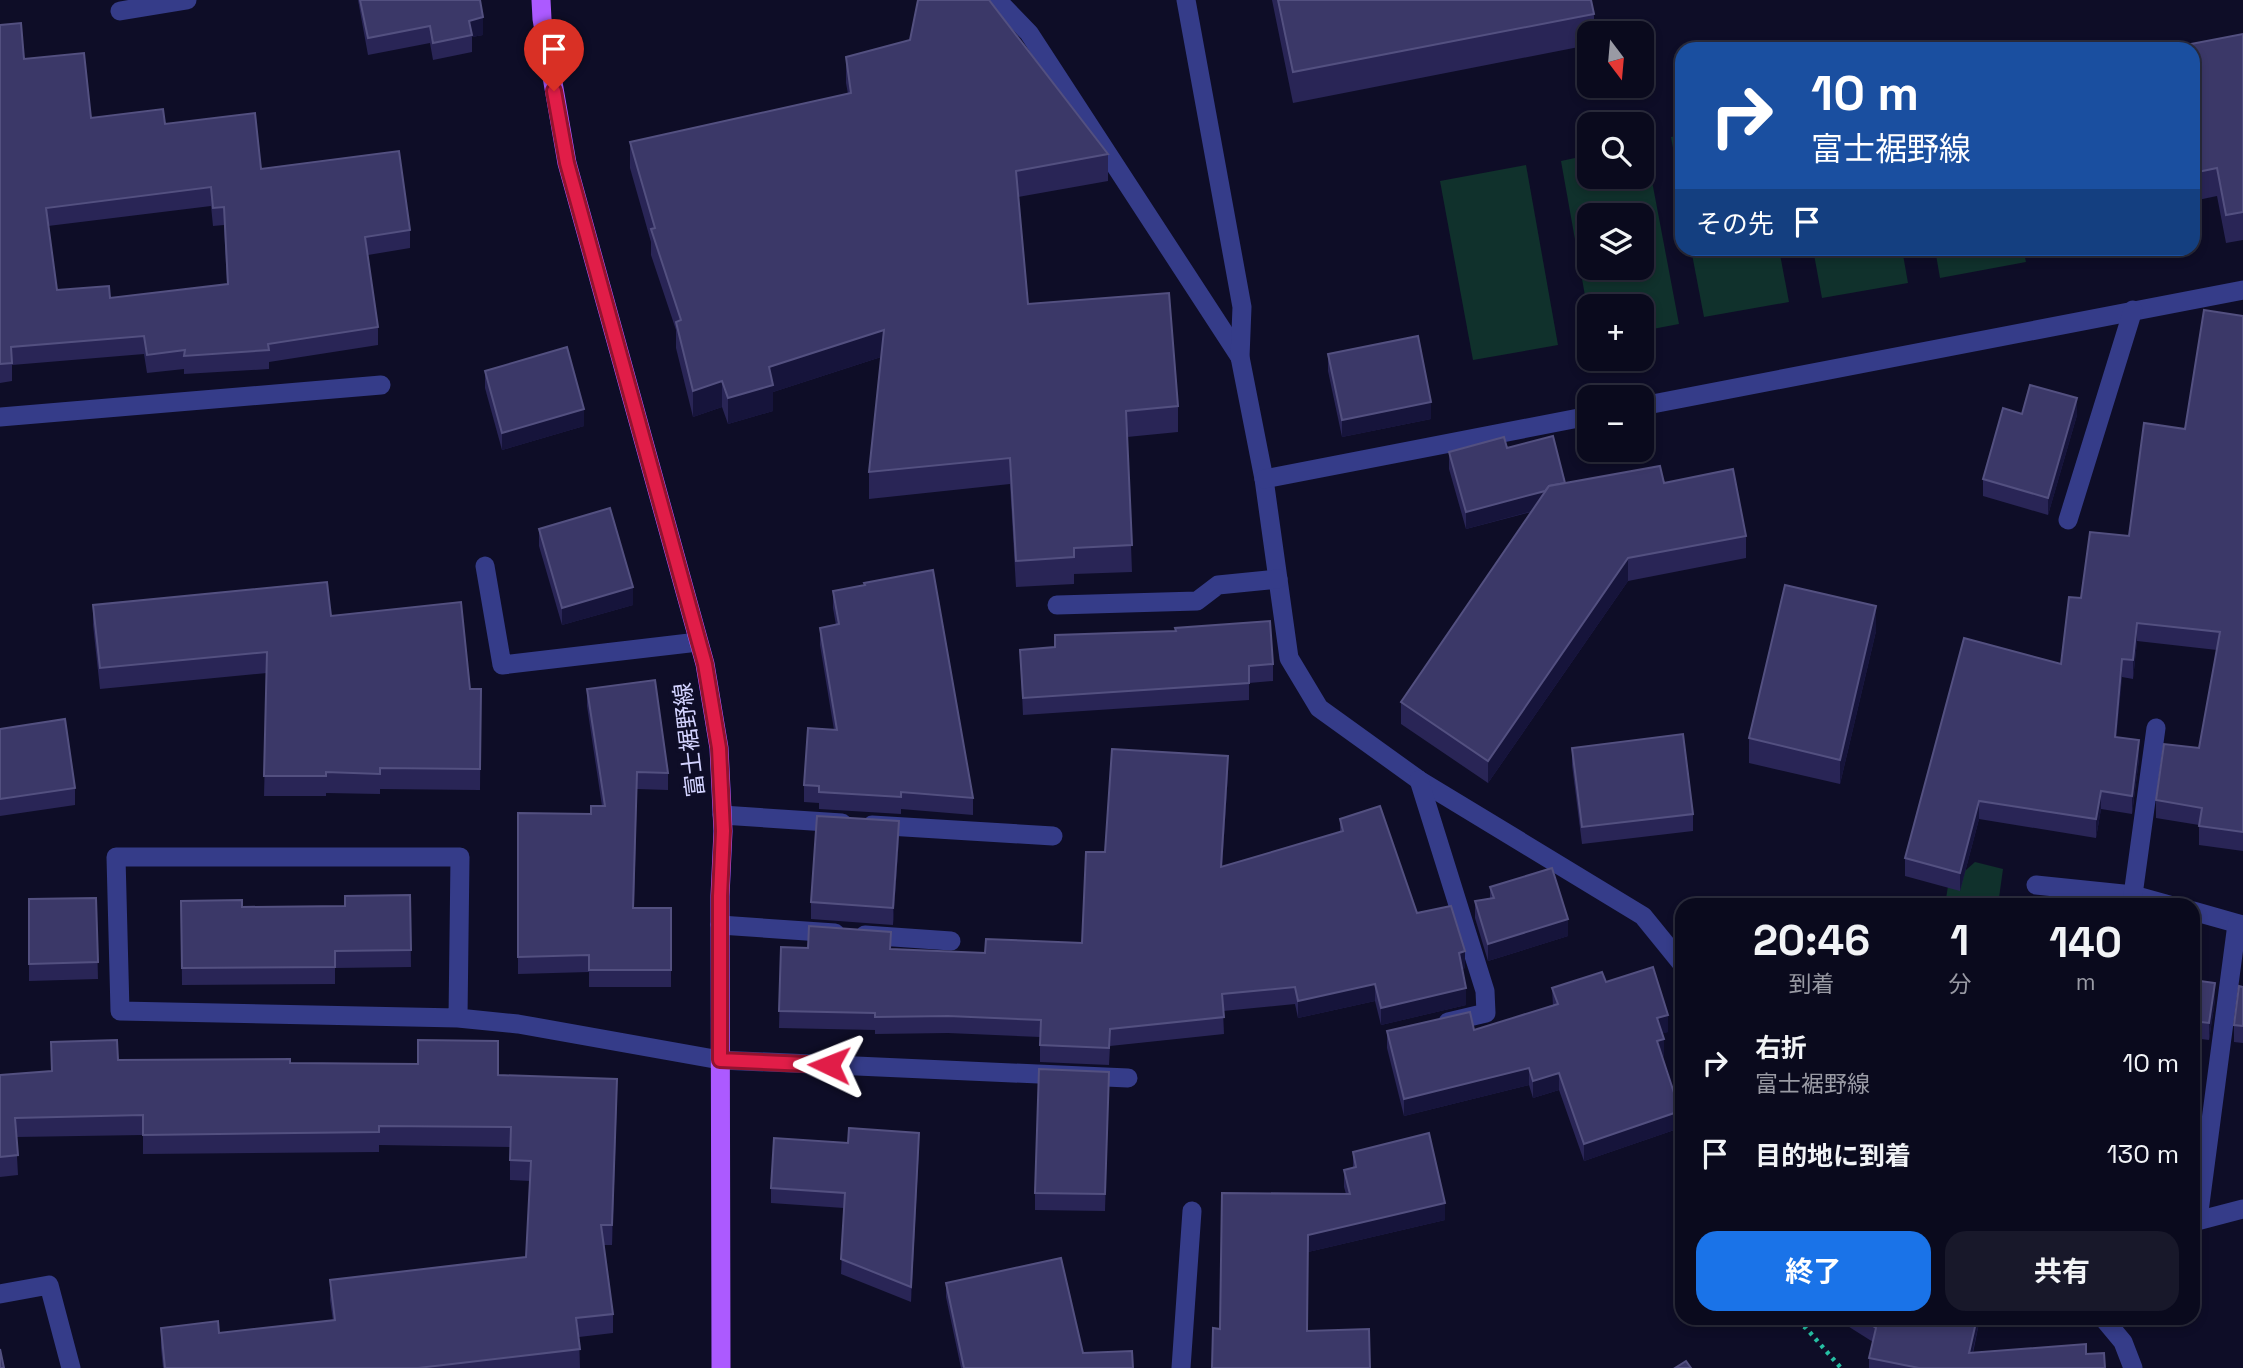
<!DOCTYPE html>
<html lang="ja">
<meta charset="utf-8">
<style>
:root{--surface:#0a0a1d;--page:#18182a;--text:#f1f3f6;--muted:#999aa4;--line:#2a2b3b;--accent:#1a73e8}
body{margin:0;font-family:"Space Grotesk","Noto Sans JP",sans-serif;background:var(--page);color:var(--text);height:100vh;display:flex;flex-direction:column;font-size:26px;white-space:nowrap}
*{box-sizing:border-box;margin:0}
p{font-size:23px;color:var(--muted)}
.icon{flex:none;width:38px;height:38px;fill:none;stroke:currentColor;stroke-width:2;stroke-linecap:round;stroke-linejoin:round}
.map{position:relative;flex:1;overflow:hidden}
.details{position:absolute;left:1675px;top:898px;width:525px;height:427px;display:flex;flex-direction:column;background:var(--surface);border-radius:21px;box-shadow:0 4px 10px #0003,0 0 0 2px var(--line)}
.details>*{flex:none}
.guide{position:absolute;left:1675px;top:42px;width:525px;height:214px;border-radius:21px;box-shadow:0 4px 10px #0003,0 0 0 2px var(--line);background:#1a4fa0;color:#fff;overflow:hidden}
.needle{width:46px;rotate:164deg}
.controls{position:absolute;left:1577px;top:21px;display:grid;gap:14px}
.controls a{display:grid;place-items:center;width:77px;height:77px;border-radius:14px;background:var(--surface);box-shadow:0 4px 10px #0003,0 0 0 2px var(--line);font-size:35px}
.pin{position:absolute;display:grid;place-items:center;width:60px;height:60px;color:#fff;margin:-72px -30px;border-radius:50% 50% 50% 0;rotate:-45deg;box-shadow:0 0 7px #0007}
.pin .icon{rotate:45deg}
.me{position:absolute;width:77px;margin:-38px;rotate:272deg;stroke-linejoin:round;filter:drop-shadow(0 0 5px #0008)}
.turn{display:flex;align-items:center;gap:24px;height:147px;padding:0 21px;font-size:32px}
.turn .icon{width:91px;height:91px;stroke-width:2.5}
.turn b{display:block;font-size:49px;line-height:60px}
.then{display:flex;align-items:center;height:66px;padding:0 21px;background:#0003;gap:14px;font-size:26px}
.eta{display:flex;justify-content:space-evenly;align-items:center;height:119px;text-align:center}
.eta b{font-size:42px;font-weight:700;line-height:49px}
.button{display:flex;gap:14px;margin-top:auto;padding:14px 21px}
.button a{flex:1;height:80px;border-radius:21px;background:var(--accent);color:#fff;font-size:28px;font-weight:700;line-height:80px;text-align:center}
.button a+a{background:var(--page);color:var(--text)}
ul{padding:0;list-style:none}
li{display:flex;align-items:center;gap:21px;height:91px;padding:0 21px}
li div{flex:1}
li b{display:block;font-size:26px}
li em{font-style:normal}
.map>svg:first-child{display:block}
.green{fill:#10312c;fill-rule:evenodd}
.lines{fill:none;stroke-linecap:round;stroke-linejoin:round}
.path{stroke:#26bfa3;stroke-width:4.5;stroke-dasharray:3.5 5;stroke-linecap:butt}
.minor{stroke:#353c89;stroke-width:19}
.primary{stroke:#ac5aff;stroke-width:19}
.wall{fill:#292556;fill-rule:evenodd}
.shaded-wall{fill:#16143b}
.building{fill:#3b3868;stroke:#535080;stroke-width:2;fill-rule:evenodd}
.route-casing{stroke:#92132f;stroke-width:18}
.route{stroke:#e11d48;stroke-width:12}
.labels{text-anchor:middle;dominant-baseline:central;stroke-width:7;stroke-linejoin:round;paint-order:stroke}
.street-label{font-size:23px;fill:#d3d3ff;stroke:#0e0d27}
</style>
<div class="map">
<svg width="2243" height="1368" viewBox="0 0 2243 1368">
<rect width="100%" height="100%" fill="#0e0d27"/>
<g class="green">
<polygon points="1682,135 1682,198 1671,137"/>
<path d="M1645,144L1679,324L1642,331V306H1589V318L1561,161L1589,155V177H1642V145ZM1642,215V268H1589V215Z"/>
<polygon points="1526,165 1558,345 1473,360 1440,181"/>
<polygon points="1691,249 1779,249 1789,302 1704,317"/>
<polygon points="1813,249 1902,249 1908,283 1822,298"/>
<polygon points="1935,249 2023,249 2026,262 1940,278"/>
<polygon points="1975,862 2003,869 1998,905 1945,905 1948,886"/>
</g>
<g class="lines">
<polyline class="path" points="1789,1318 1806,1328 1841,1368"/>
<g class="minor">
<polyline points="997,0 1029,33 1240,357"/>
<polyline points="1186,0 1242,307 1240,357 1264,479 1289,658 1319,708 1419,780 1643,916 1682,964"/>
<polyline points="120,11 187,0"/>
<polyline points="1642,406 2243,290"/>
<polyline points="0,417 381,385"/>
<polyline points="1264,479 1589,416"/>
<polyline points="2068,520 2133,310"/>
<polyline points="485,566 502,665 698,642"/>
<polyline points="1057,605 1197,601 1218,585 1278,579"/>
<polyline points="1419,780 1485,991 1486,1013 1448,1022"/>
<polyline points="722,815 842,823"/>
<polyline points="872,825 1053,836"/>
<polyline points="2036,885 2133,895 2169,905"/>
<polyline points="2133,895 2156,728"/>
<polyline points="2193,911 2243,925"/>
<polyline points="720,925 835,933"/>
<polyline points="865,935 951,941"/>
<polyline points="458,1018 460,857 116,857 120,1011 458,1018 518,1024 720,1060 1128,1078"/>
<polyline points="2198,1219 2237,924"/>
<polyline points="2193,1222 2243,1209"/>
<polyline points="0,1294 49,1285 71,1368"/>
<polyline points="2103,1318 2123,1342 2133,1368"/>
<polyline points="1181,1368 1192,1211"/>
</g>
<polyline class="primary" points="541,0 542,19 567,163 705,664 719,748 723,831 720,896 721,1368"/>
</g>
<g class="wall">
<polygon points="358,0 480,0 483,35 472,37 472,52 433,60 430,43 368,55"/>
<polygon points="1272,0 1591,0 1594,14 1594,33 1589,33 1589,45 1293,103"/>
<path d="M0,25L24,59L91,118L165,124L261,169L410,230V248L368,255L378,327V345L269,362V369L184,374V369L147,373L144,354L12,365V381L0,383ZM211,206L213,226L224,225L227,284L110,298L57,290L48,226Z"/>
<polygon points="2243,34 2243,240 2226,243 2217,196 2193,201 2193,49"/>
<polygon points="846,57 1108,154 1108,181 1018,197 1028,304 1178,406 1178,432 1127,437 1132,572 1074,574 1074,584 1016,587 1010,484 869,499 869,472 881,357 773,392 773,411 728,424 722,407 693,417 676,348 676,330 651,255 651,242 630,168 630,142 848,94 846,83"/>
<polygon points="2243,316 2243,851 2199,845 2199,825 2156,818 2156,800 2199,748 2217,650 2137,641 2133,679 2122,677 2116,737 2139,759 2132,814 2101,809 2096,838 1979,819 1960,891 1905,876 1905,858 2061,664 2081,598 2129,536"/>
<polygon points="1328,354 1431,419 1342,437 1328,371"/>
<polygon points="485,371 584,426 502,450 485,388"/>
<polygon points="2022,414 2077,415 2048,515 1983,496 1983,479"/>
<polygon points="1507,448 1565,483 1664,483 1746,536 1746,558 1628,581 1488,783 1401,724 1401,702 1531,512 1466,529 1449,469 1449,452"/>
<polygon points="539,529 633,605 562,625 539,546"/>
<polygon points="833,591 973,798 973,815 901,809 901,814 819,809 819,803 804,802 804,785 834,730 820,645 820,628 836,625 833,608"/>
<polygon points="93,605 331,616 470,689 481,689 480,790 380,789 380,794 326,793 326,796 264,796 267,673 100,689 93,625"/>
<polygon points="1876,631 1840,784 1749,763 1749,738"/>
<polygon points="1020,650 1273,664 1273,681 1249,683 1249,700 1023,715"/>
<polygon points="587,689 668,773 668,790 637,789 634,908 671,908 671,987 589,987 589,972 518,974 518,813 591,814 602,806 587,706"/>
<polygon points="0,729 75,788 75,805 0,816"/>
<polygon points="1572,748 1693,814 1693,831 1582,844 1572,765"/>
<polygon points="1228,773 1222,867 1340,832 1340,819 1417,913 1465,968 1462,969 1466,1005 1381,1025 1375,1001 1298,1018 1295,1004 1223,1011 1224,1034 1110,1046 1109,1065 1040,1062 1040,1037 948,1033 875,1034 875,1030 779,1028 781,947 891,949 985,953 1082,943 1105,852"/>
<polygon points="899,838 893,925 811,919 811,902"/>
<polygon points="1490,887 1568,936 1488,961 1475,918 1475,901 1490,898"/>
<polygon points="410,895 411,967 335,968 335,984 182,985 181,901 242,907 345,906"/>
<polygon points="96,898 98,979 29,981 29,899"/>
<polygon points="2193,980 2215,1000 2209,1040 2193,1038"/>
<polygon points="1606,982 1668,1032 1662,1033 1664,1056 1662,1057 1680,1128 1584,1161 1559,1090 1533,1098 1529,1085 1404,1116 1387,1048 1387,1031 1474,1030 1553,1006 1552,988"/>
<polygon points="2243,987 2243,1043 2234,1042 2234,1025"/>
<polygon points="118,1060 290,1063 498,1075 617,1099 612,1245 604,1245 613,1314 613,1333 579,1337 580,1368 163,1368 161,1348 161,1328 219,1333 333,1321 330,1300 330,1280 526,1257 530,1181 510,1180 510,1147 379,1145 379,1152 143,1154 143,1135 16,1137 18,1175 0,1177 0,1075 51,1071"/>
<polygon points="1109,1072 1105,1211 1035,1210 1035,1193"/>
<polygon points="848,1143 919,1147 911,1302 841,1274 844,1208 771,1203 771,1188"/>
<polygon points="1353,1152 1445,1220 1308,1252 1307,1331 1370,1368 1220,1329 1346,1194 1344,1187 1344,1170 1353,1168"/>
<polygon points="946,1283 1083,1353 1133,1368 961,1368 946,1297"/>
<polygon points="1835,1318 1980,1318 1973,1353 2086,1354 2105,1368 1869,1368 1869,1358 1873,1342"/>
</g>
<g class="shaded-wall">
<polygon points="483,17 483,35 472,37 469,21"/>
<polygon points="884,330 884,356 773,392 773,411 728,424 728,398 769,367"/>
<polygon points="722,381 722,407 693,417 693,391"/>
<polygon points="2077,398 2077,415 2048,515 2048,498"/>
<polygon points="1431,402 1431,419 1342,437 1342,420"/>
<polygon points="584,409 584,426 502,450 502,433"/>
<polygon points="1566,485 1566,502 1466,529 1466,512"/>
<polygon points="1628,558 1628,581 1488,783 1488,761"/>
<polygon points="633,587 633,605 562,625 562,608"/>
<polygon points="1876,606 1876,631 1840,784 1840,760"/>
<polygon points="2137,623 2137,641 2133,679 2133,660"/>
<polygon points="2122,659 2122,677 2115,755 2115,737"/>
<polygon points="2139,740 2139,759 2132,814 2132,796"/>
<polygon points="1228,756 1228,773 1221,884 1221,867"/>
<polygon points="2101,791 2101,809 2096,838 2096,819"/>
<polygon points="1979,801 1979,819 1960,891 1960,873"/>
<polygon points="899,821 899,838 893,925 893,908"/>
<polygon points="1568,919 1568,936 1488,961 1488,944"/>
<polygon points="1465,951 1465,968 1459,970 1459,953"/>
<polygon points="2215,983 2215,1000 2209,1040 2209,1023"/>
<polygon points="1375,984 1375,1001 1298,1018 1298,1001"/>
<polygon points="1466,988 1466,1005 1381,1025 1381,1008"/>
<polygon points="1668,1015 1668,1032 1657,1035 1657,1018"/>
<polygon points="1664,1039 1664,1056 1657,1058 1657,1041"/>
<polygon points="1529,1068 1529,1085 1404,1116 1404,1099"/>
<polygon points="1559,1073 1559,1090 1533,1098 1533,1081"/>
<polygon points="617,1079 617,1099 612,1245 612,1225"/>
<polygon points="1680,1111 1680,1128 1584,1161 1584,1144"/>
<polygon points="919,1133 919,1147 911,1302 911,1287"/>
<polygon points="1445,1203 1445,1220 1308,1252 1308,1235"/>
<polygon points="1977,1318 1980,1318 1969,1368 1969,1353"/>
</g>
<g class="building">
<polygon points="360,0 480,0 483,17 469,21 472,35 433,43 430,26 368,38"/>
<polygon points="918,0 989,0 1108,154 1016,171 1028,304 1169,293 1178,406 1126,411 1132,545 1074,548 1074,557 1016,561 1010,458 869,472 884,330 769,367 773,385 728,398 722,381 693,391 676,322 681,320 651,229 655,228 630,142 851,93 846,57 910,40"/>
<polygon points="1278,0 1591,0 1594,14 1293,72"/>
<path d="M21,23L24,59L84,53L91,118L163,109L165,124L255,113L261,169L399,151L410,230L365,237L378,327L268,344L269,350L184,356L185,350L147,355L144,336L11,347L12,363L0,364V25ZM211,187L213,208L224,207L228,284L110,298L109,286L57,290L46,208Z"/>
<polygon points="2243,34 2243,212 2226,215 2217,168 2193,173 2193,49 2165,49"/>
<polygon points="2132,45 2133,49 2111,49"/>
<polygon points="2204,310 2243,316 2243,832 2199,826 2202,808 2156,800 2164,744 2199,748 2220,632 2137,623 2133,660 2122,659 2115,737 2139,740 2132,796 2101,791 2096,819 1979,801 1960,873 1905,858 1964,638 2061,664 2069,597 2081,598 2090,532 2129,536 2144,423 2185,429"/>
<polygon points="1418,336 1431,402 1342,420 1328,354"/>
<polygon points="567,347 584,409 502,433 485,371"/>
<polygon points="2030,385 2077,398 2048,498 1983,479 2003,408 2022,414"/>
<polygon points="1553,436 1565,483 1549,486 1545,491 1466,512 1449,452 1504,437 1507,448"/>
<polygon points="1660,466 1664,483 1733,469 1746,536 1628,558 1488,761 1401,702 1549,486"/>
<polygon points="610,508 633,587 562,608 539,529"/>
<polygon points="933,570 973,798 901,792 901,797 819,792 819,786 804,785 808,728 837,730 820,628 839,624 833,591 865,585 864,583"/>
<polygon points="327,582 331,616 461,602 470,689 481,689 480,769 380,768 380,774 326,772 326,776 264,776 267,652 100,668 93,605"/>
<polygon points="1785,585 1876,606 1840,760 1749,738"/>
<polygon points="1270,621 1273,664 1249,666 1249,683 1023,698 1020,650 1055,647 1055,635 1176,631 1175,628"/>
<polygon points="655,680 668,773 637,772 633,908 671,908 671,970 589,970 589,955 518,957 518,813 591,814 591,806 605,806 587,689"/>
<polygon points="65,719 75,788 0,799 0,729"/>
<polygon points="1683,734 1693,814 1582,827 1572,748"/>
<polygon points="1112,749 1228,756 1221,867 1343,831 1340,819 1380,806 1417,913 1451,906 1465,951 1459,953 1466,988 1381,1008 1375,984 1298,1001 1295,987 1222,994 1224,1017 1110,1029 1109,1048 1040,1045 1041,1020 948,1016 875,1017 875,1013 779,1011 781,947 808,948 809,926 891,932 890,949 985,953 986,939 1082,943 1086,852 1105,852"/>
<polygon points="817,816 899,821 893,908 811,902"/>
<polygon points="1552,868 1568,919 1488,944 1475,901 1494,898 1490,887"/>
<polygon points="410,895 411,950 335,951 335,967 182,968 181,901 242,900 242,907 345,906 345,896"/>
<polygon points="96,898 98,962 29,964 29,899"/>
<polygon points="1653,967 1668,1015 1657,1018 1664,1039 1657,1041 1680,1111 1584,1144 1559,1073 1533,1081 1529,1068 1404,1099 1387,1031 1470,1012 1474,1030 1558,1004 1552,988 1602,972 1606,982"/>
<polygon points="2193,980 2215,983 2209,1023 2193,1021"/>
<polygon points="2239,986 2243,987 2243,1026 2234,1025"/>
<polygon points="117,1040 118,1060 290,1059 290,1063 418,1064 418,1040 498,1041 498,1075 617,1079 612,1225 601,1225 613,1314 576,1318 580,1349 418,1368 165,1368 161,1328 218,1321 219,1333 335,1320 330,1280 526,1257 531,1161 510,1160 511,1127 379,1126 379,1132 143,1135 143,1115 15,1118 18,1155 0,1157 0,1075 52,1071 51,1042"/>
<polygon points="1039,1069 1109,1072 1105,1194 1035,1193"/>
<polygon points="849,1128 919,1133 911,1287 841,1259 845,1193 771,1188 774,1138 848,1143"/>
<polygon points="1429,1133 1445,1203 1308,1235 1307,1331 1369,1329 1370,1368 1212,1368 1213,1328 1220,1329 1222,1193 1350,1194 1344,1170 1356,1167 1353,1152"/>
<polygon points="1061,1258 1083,1353 1132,1351 1133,1368 964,1368 946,1283"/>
<polygon points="1860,1318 1977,1318 1969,1353 2086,1344 2086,1354 2104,1353 2105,1368 1919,1368 1869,1358 1876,1328"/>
<polygon points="0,1349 4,1368 0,1368"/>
<polygon points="1686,1361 1691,1368 1675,1368"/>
</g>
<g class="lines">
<defs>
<polyline id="route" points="554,91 567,163 705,664 719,748 723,831 720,896 720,1060 829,1065"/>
</defs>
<use href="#route" class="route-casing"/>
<use href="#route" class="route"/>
</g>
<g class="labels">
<g class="street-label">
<text transform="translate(689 740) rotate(-97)">富士裾野線</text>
</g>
</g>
</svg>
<div class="controls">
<a><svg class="needle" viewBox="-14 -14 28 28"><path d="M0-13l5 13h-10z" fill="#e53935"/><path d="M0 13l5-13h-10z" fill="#999aa4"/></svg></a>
<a><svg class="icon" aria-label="search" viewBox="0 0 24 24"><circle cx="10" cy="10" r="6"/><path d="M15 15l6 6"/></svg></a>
<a><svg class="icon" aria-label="layers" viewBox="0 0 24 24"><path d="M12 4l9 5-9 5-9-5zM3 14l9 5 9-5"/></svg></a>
<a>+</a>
<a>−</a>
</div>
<div class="pin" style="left:554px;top:91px;background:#d93025"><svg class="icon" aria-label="arrive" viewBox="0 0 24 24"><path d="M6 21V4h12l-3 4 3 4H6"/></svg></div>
<svg class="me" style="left:829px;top:1065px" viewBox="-20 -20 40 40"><path d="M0-17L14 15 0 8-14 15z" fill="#e11d48" stroke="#fff" stroke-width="4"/></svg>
<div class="guide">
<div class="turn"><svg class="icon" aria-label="right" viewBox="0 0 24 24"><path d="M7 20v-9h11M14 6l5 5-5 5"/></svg><div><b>10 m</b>富士裾野線</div></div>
<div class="then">その先<svg class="icon" aria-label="arrive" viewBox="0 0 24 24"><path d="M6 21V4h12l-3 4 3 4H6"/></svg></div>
</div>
<section class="details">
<div class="eta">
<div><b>20:46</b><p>到着</p></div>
<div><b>1</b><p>分</p></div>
<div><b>140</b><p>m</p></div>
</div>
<ul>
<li><svg class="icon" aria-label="right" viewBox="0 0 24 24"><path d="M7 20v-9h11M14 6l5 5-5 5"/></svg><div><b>右折</b><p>富士裾野線</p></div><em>10 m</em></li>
<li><svg class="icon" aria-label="arrive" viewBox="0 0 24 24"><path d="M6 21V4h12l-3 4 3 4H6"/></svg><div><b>目的地に到着</b></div><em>130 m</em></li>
</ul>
<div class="button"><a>終了</a><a>共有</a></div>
</section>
</div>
